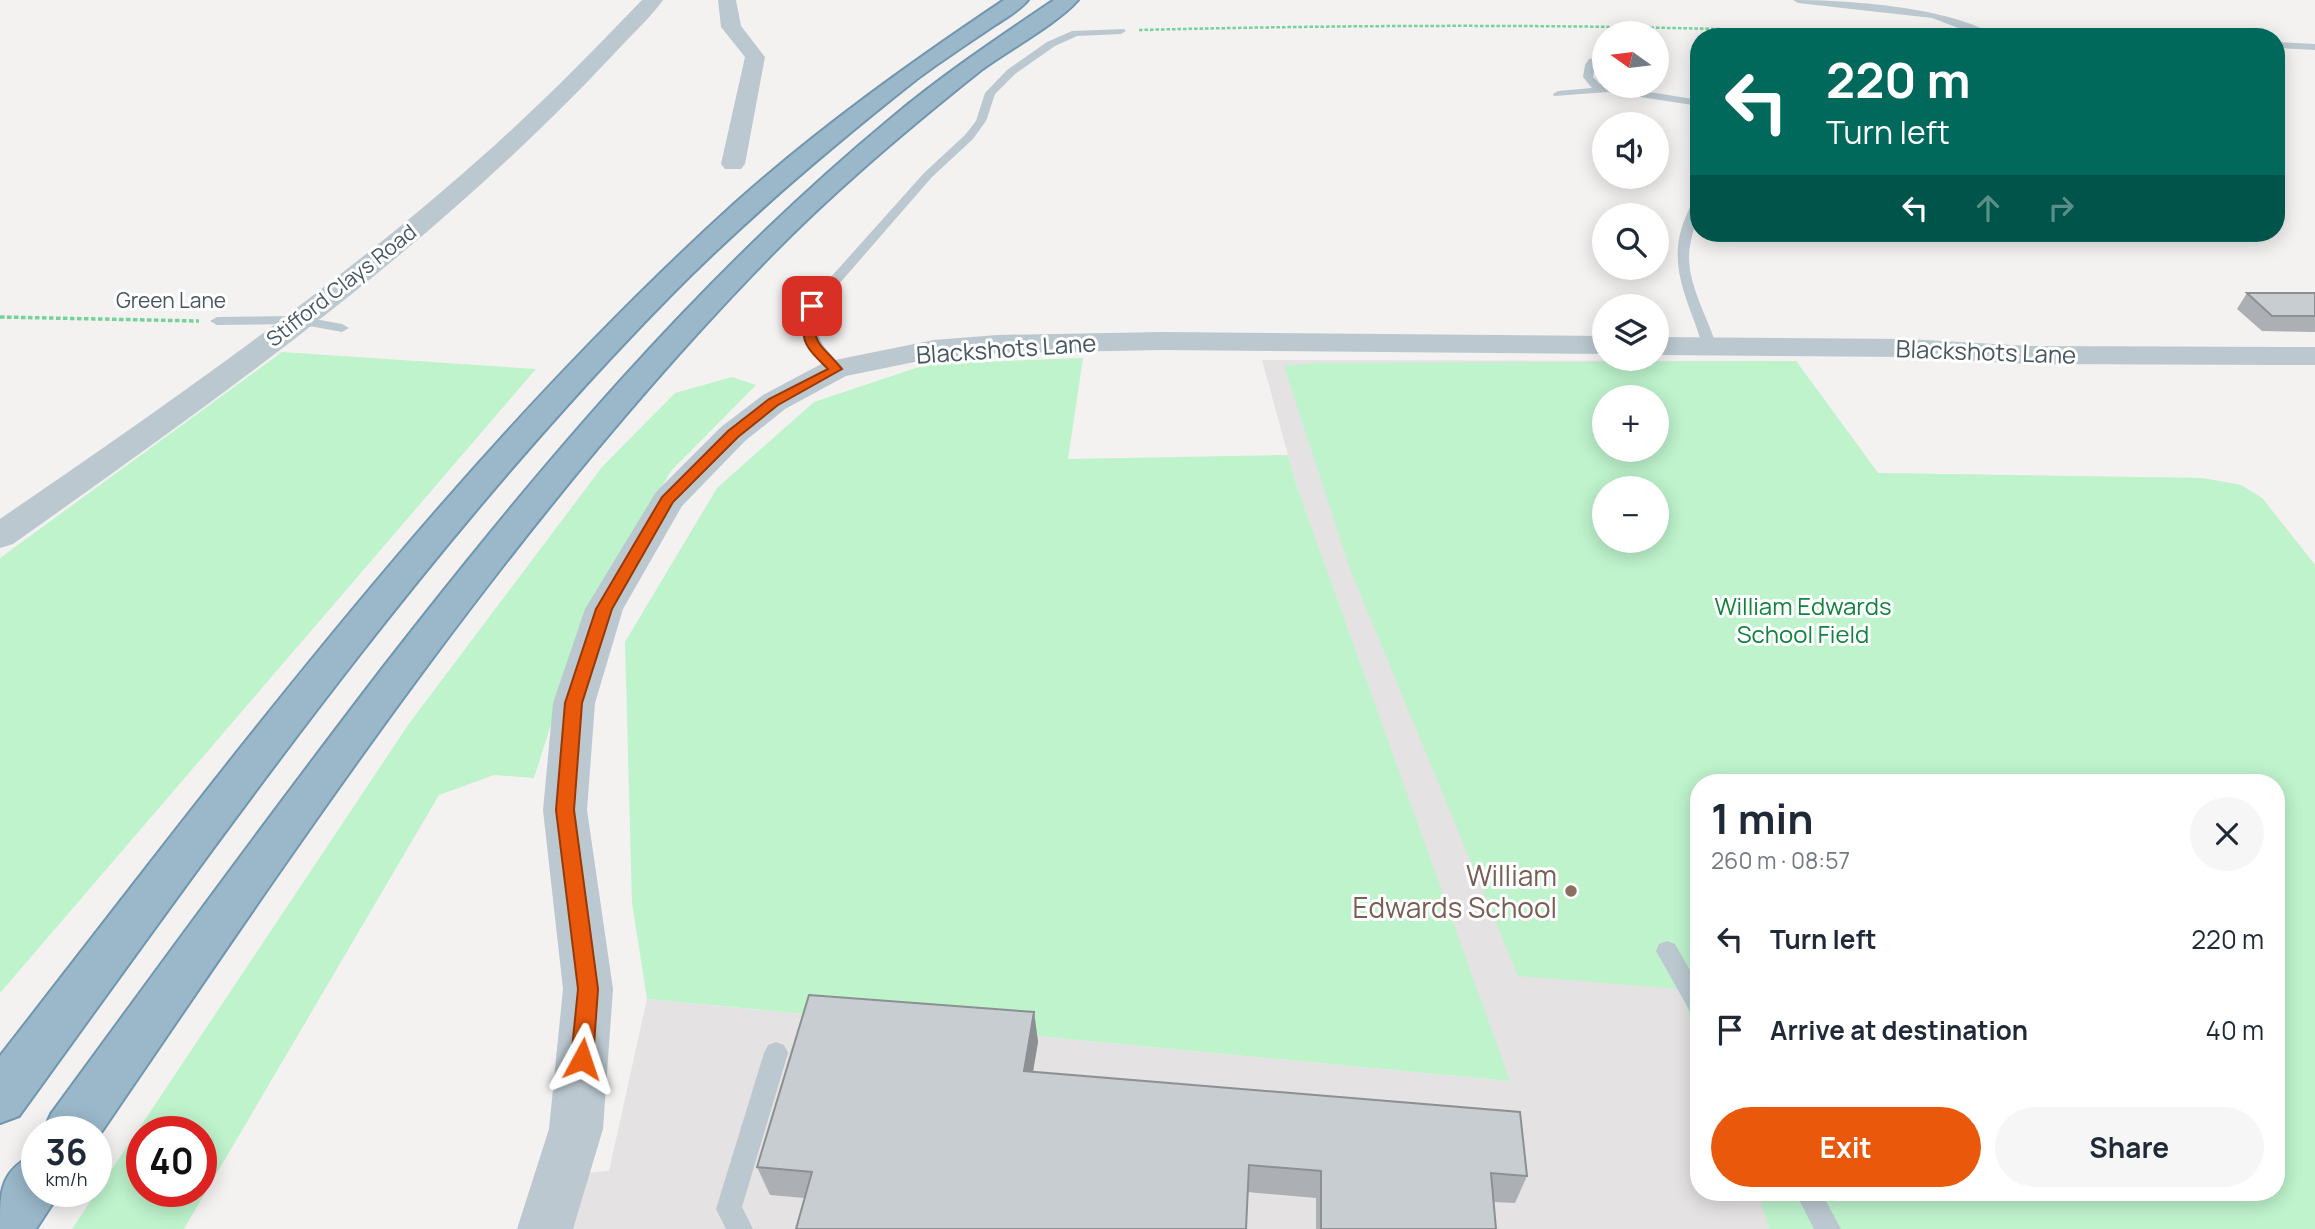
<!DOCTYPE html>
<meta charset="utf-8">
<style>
:root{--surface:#fff;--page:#f6f6f7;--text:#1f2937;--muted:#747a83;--accent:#ea580c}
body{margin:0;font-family:Manrope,sans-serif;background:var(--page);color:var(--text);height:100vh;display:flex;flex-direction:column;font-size:26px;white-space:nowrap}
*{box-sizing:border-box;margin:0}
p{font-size:23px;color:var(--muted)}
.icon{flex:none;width:38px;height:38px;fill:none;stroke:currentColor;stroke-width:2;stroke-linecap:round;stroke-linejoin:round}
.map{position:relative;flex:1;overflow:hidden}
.side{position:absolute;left:1690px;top:774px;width:595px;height:427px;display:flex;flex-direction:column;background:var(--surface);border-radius:28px;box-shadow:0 4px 18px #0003}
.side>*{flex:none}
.hud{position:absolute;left:1690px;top:28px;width:595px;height:214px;border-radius:28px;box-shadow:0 4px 18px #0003;background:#00695c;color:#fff;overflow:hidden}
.needle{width:46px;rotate:284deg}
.buttons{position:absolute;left:1592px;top:21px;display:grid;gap:14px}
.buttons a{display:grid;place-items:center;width:77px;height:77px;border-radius:50%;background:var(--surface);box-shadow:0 4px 18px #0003;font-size:35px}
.speed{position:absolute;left:21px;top:1116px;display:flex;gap:14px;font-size:35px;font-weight:700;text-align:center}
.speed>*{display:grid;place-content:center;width:91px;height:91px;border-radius:50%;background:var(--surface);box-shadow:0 4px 18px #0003;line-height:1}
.speed small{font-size:18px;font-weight:400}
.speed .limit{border:10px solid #d22;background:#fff;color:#111}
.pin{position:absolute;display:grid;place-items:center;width:60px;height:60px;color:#fff;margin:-30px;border-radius:14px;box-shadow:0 4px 10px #0006}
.me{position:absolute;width:77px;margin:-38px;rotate:5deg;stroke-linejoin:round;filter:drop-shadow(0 0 5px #0008)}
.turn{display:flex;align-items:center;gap:24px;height:147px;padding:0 21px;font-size:32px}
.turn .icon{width:91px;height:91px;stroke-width:2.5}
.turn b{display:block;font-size:49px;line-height:60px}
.lanes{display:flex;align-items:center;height:66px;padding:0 21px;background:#0003;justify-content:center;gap:35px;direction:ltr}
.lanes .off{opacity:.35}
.round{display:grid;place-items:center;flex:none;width:74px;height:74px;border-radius:37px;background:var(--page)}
.overview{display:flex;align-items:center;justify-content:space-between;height:119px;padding:0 21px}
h1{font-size:42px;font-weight:700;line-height:52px}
.cta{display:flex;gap:14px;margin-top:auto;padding:14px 21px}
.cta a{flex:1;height:80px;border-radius:42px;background:var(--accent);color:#fff;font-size:28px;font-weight:700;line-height:80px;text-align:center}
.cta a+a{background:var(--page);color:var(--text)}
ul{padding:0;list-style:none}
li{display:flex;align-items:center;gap:21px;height:91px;padding:0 21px}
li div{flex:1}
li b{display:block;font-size:26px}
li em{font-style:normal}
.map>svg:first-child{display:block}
.education{fill:#e5e2e3;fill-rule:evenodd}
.green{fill:#bef3cc;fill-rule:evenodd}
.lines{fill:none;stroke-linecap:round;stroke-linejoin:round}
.trunk-casing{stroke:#7196af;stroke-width:4}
.path-far1{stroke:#73d499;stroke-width:2.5;stroke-dasharray:3.5 2;stroke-linecap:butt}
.path{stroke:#73d499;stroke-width:3.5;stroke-dasharray:4.5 2.5;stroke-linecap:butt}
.service{fill:#bbc8cf;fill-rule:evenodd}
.minor{fill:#bbc8cf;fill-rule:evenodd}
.tertiary{fill:#bbc8cf;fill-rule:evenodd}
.trunk{fill:#9ab8ca;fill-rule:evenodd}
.wall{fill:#acb0b4}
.shaded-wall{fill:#8c9092}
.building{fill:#c8cdd1;stroke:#8c9092;stroke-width:2}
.route{fill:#ea580c;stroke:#983908;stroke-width:2}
.education-dot{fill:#8d6e63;stroke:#fff;stroke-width:2.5}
.labels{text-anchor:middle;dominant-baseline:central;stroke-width:6;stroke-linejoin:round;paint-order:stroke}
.far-street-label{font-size:21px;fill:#475760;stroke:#fff}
.street-label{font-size:24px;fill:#475760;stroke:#fff}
.park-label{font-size:24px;fill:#11833d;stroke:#fff}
.near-education-label{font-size:28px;fill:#785e54;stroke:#fff;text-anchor:end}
</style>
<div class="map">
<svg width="2315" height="1229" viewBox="0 0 2315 1229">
<rect width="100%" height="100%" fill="#f4f1f1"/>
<path class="education" d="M1262,360L1796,361L1878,473L2202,478L2241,485L2262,498L2315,565V1229H564L573,1174L609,1171L647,999L1509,1081L1296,484ZM1605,397H1657V450H1605ZM1605,488H1657V541H1605ZM1699,782H2277V1192H1699Z"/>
<g class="green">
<polygon points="282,352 536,369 0,993 0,558"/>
<polygon points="1083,358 1068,459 1288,455 1296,484 1510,1081 647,999 632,903 625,642 717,488 814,402 928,364"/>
<path d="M1796,361L1878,473L2202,478L2241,485L2262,498L2315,565V1229H1769L1758,1192H2277V782H1699V1039L1679,989L1518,976L1350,569L1284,366L1317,363ZM1605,397H1657V450H1605ZM1605,488H1657V541H1605Z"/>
<path d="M732,377L756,385L671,471L585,617L534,778L494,775L439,795L184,1229H72L408,725L602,467L675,393ZM142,1132H201V1192H142Z"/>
</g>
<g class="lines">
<defs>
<g id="trunk">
<path d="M1004,0H1028C1019,11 1004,19 992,27C967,44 941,61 917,79C831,147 748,217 671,295C426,544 224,833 19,1116L0,1123V1056C230,761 456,456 734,204C819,128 910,63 1004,0Z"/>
<path d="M1054,0H1078C1057,24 1008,50 980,71C900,135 823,200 753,274C502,536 300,841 96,1140V1132H43L51,1114C160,965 269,816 381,670C534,473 696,280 889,120C941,76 998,38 1054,0Z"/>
<path d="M37,1153V1192H60L36,1229H0C0,1190 0,1170 37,1153Z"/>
</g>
</defs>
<use href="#trunk" class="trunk-casing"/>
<path class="path-far1" d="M1139,30C1344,25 1548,24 1753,30"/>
<polyline class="path" points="0,317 199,321"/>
<g class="service">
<path d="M1793,0C1847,0 1953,7 1997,37H1982L1932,18L1798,3Z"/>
<path d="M1124,29L1126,31L1121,34L1077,36L1055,46L1015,74L995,94L986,121L973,139L932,177L819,307C813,342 823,344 843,369L836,373L831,372C807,349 799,340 805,306L924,173L965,135L976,121L985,93L1007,70L1047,42L1072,31Z"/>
<polygon points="2277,42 2315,44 2315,50 2277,48"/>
<polygon points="1605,57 1605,63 1595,65 1593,77 1600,84 1699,100 1699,106 1608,92 1554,96 1553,94 1558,91 1592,88 1583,77 1585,65 1589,59"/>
<path d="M1699,197C1700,218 1689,236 1689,257C1689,287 1708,318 1717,347L1710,351L1703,347C1689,300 1664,264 1687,214C1690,207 1692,200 1699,197Z"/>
<polygon points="298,316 342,324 349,328 342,332 298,324 217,325 210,321 217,317"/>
<polygon points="1667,941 1675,944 1699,986 1699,1016 1691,1013 1656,951 1659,944"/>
<polygon points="776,1042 784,1045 788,1053 742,1207 753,1229 726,1229 716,1209 764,1053 768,1045"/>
<polygon points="1795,1192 1821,1192 1841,1229 1814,1229"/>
</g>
<polygon class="minor" points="718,0 736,0 741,26 765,57 745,164 741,169 725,169 721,164 745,57 721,27"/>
<g class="tertiary">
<path d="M642,0H663C653,14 640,27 628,39C600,69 572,98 542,127C381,284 196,414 13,544L0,548V519C170,402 341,284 495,145C546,99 594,50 642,0Z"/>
<polygon points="1163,332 1605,336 1605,354 1163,350 997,353 934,358 846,376 785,409 745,441 682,506 623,609 595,703 587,810 613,989 603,1129 573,1229 517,1229 549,1129 563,989 543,810 553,703 585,609 656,492 721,427 763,395 825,362 934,340 997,335"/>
<polygon points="1657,337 1908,339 2029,346 2315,347 2315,365 2029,364 1908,357 1657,355"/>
</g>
<use href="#trunk" class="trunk"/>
</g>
<g class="wall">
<polygon points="2247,293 2315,293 2315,332 2262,331 2237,309"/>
<polygon points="1034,1012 1038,1042 1033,1072 1527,1176 1515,1203 1494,1202 1496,1229 1316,1229 1316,1198 1247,1192 805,1198 770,1195 757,1167"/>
</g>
<polygon class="shaded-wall" points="1034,1012 1038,1042 1028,1100 1024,1071"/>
<g class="building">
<polygon points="2247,293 2315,293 2315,316 2272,316"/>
<polygon points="809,995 1034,1012 1024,1071 1520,1112 1527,1176 1491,1173 1496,1229 1321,1229 1321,1171 1249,1165 1246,1229 796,1229 812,1172 757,1167"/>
</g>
<path class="route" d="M812,302L818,306C810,346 819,341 842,369L778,405L738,437L673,502L612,609L582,703L574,810L598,989L593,1059L590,1066L582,1069L575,1066L571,1059L578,989L556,810L565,703L596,609L662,497L728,431L769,399L828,369C803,345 799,339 806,306Z"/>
<circle class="education-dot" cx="1571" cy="891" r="7"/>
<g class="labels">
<g class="far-street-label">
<text transform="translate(341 285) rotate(-38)">Stifford Clays Road</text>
<text x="171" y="300">Green Lane</text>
</g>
<g class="street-label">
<text transform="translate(1006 348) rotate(-4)">Blackshots Lane</text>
<text transform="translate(1986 351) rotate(2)">Blackshots Lane</text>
</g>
<g class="park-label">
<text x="1803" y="605">William Edwards<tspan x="1803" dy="28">School Field</tspan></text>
</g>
<g class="near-education-label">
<text x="1557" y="875">William<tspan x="1557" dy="32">Edwards School</tspan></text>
</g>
</g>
</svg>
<div class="buttons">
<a><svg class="needle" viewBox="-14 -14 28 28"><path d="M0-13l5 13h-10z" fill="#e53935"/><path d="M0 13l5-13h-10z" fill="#747a83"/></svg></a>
<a><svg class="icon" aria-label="sound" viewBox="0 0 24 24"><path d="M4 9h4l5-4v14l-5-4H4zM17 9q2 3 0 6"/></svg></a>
<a><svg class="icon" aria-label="search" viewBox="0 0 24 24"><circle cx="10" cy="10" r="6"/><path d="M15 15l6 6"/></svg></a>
<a><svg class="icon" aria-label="layers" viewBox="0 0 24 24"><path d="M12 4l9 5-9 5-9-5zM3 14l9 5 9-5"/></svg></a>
<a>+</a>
<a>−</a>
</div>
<div class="speed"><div>36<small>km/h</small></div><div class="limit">40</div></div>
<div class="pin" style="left:812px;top:306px;background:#d93025"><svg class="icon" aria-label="arrive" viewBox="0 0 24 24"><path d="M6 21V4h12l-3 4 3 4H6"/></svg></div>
<svg class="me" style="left:582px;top:1059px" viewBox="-20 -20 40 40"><path d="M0-17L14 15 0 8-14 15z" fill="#ea580c" stroke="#fff" stroke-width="4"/></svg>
<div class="hud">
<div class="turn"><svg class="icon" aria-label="left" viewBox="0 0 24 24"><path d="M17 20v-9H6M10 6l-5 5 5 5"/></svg><div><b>220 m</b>Turn left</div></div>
<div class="lanes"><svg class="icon" aria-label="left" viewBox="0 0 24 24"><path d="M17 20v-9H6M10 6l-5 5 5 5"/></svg><svg class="icon off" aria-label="ahead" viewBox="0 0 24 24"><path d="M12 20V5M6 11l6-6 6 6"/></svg><svg class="icon off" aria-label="right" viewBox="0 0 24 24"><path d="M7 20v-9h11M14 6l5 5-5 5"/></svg></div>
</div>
<section class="side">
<div class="overview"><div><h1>1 min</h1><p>260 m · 08:57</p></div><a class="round"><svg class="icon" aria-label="close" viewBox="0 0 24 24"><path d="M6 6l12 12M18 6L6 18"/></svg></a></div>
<ul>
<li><svg class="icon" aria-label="left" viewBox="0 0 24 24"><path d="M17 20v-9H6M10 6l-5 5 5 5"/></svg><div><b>Turn left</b></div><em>220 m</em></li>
<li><svg class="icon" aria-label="arrive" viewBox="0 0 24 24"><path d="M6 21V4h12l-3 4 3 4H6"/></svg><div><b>Arrive at destination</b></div><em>40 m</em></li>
</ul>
<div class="cta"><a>Exit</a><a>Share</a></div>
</section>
</div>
